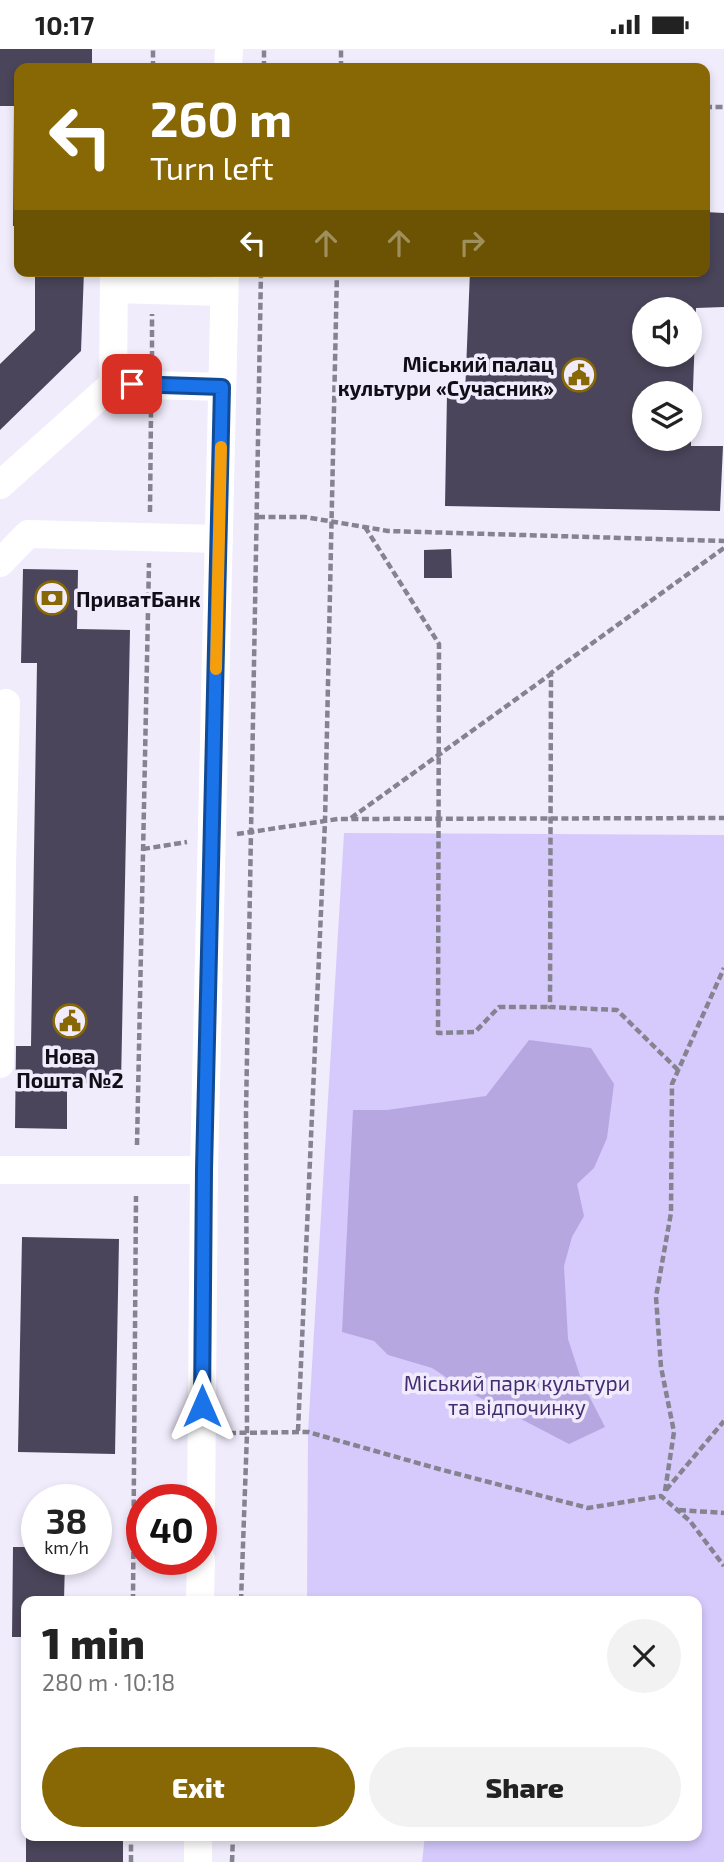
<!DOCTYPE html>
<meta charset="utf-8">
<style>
:root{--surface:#fff;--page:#f2f2f2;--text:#222;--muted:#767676;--accent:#886804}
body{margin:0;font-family:"Exo 2",sans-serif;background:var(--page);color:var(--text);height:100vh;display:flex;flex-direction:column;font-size:26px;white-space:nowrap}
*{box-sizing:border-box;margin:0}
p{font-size:23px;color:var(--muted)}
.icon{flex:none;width:38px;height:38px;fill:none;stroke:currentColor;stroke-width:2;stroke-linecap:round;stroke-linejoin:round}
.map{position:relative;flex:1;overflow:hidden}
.details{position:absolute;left:21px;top:1547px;width:681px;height:245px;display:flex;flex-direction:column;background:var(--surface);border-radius:14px;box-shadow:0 4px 10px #0003}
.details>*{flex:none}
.guide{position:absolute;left:14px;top:14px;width:696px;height:214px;border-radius:14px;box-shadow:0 4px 10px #0003;background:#886804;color:#fff;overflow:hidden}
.buttons{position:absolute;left:632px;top:248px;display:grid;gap:14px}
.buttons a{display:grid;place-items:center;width:70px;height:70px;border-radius:50%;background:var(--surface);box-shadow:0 4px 10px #0003;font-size:35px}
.speed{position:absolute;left:21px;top:1435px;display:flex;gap:14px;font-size:35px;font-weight:700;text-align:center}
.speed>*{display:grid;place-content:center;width:91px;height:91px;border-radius:50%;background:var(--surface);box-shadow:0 4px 10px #0003;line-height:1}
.speed small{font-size:18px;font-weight:400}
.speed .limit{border:10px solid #d22;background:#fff;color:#111}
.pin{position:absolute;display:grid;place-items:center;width:60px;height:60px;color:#fff;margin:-30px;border-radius:14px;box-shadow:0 4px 10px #0006}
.me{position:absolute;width:77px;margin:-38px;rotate:0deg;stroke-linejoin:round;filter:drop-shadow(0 0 5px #0008)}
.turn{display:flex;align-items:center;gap:24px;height:147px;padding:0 21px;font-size:32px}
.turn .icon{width:91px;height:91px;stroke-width:2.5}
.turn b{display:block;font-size:49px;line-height:60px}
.lanes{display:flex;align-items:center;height:66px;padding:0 21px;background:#0003;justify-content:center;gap:35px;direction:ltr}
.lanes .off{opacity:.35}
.round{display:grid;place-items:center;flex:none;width:74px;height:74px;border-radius:37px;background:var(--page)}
.head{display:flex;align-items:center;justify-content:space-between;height:119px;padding:0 21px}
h1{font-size:42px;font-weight:800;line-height:52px}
.cta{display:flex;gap:14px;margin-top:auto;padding:14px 21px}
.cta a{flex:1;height:80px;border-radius:42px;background:var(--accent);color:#fff;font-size:28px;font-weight:800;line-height:80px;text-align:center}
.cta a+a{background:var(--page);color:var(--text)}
.status{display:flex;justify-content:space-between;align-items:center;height:49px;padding:0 35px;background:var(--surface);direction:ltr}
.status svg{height:19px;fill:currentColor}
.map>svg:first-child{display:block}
.green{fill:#d6cafd}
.water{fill:#b6a7e0}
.building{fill:#4a455a;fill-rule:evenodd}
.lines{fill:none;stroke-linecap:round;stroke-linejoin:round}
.path{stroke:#868390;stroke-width:4.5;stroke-dasharray:7 3.5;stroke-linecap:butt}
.minor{stroke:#fff;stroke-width:28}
.route-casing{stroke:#114b97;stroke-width:18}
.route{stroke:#1a73e8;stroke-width:12}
.slow{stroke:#f59e0b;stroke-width:12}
.labels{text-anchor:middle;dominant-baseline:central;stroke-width:7;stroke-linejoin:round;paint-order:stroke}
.poi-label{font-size:21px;font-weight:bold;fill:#100e17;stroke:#f0ecfc;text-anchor:end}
.park-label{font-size:21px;fill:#432d70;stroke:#f0ecfc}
</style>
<div class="status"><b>10:17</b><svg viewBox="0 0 49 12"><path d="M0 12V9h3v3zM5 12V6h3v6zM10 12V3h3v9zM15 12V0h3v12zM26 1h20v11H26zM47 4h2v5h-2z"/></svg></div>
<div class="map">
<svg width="724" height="1813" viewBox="0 0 724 1813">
<rect width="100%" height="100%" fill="#f0ecfc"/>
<polygon class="green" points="344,784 724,786 724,1813 422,1813 425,1787 696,1787 696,1552 307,1552 308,1383"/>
<polygon class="water" points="529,991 591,999 614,1035 607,1089 594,1119 577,1135 584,1167 572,1188 564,1217 568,1290 582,1333 605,1378 569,1395 467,1342 432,1319 388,1306 374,1292 342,1283 353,1061 387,1061 486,1047"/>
<g class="building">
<polygon points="0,0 92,0 92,19 19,19 19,177 13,177 14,57 0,57"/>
<path d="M705,163L724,164V258L696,259L692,366H690V345H644V390H691V397H723L720,462L445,457L447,345L465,346L470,222H705ZM644,261H690V306H644Z"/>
<polygon points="35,222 84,222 81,302 0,381 0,315 35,281"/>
<polygon points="451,500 452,529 424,529 424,501"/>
<polygon points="23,520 78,521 77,580 130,581 121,1035 67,1034 67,1080 15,1079 16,997 31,997 37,614 21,614"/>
<polygon points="22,1188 119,1190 115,1405 18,1403"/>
<polygon points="13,1498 37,1498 37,1510 65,1510 64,1552 26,1552 26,1588 12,1588"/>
<rect x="26" y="1787" width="97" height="26"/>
</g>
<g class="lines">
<g class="path">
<polyline points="153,19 153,0"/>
<polyline points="264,19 264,0"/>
<polyline points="341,19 341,0"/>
<polyline points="705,58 724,58"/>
<polyline points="152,309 152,265"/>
<polyline points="150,463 151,363"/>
<polyline points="258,468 305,468 388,482 724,492"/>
<polyline points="365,478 439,595 438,984 475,983 499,958 550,958"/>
<polyline points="351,769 551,625"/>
<polyline points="237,785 338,770 724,769"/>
<polyline points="143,800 187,793"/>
<polyline points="678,1021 617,961 550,958 551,624 724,499"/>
<polyline points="137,1096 149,514"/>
<polyline points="298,1382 325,772 337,222"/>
<polyline points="229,1384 308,1383 439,1420 588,1459 661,1447 690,1472 724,1517"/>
<polyline points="666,1441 724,1372"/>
<polyline points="665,1442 674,1383 661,1318 656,1248 671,1164 672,1035 724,919"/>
<polyline points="679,1461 724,1464"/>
<polyline points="133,1552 136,1147"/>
<polyline points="241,1552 247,1384 246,1063 261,222"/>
<polyline points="131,1813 131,1787"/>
<polyline points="232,1813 233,1787"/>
</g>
<g class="minor">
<polyline points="228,19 229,0"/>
<polyline points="114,240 224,243"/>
<polyline points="113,335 222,338"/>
<polyline points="0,436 113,335 114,222"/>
<polyline points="0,514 28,485 219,490"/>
<polyline points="0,1015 2,817 6,654"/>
<polyline points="0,1121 204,1121"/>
<polyline points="201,1466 204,1121 225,222"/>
<polyline points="200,1552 201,1510"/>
<polyline points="198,1813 198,1787"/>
</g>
</g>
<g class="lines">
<defs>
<polyline id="route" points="132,335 222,338 204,1121 202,1357"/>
</defs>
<use href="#route" class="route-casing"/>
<use href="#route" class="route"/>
<polyline class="slow" points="216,620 221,398"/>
</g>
<defs>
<symbol id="civic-ring" viewBox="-11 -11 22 22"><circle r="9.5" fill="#f0ecfc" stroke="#886804" stroke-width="1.5"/><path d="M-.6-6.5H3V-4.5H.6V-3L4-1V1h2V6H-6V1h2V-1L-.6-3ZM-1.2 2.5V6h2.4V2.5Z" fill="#886804"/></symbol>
<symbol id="bank-ring" viewBox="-11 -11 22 22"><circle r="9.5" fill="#f0ecfc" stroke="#886804" stroke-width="1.5"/><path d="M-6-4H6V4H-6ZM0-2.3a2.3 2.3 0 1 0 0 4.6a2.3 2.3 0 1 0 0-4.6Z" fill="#886804"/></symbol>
</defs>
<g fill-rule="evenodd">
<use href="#civic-ring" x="560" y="307" width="38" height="38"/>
<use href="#bank-ring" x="33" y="530" width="38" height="38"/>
<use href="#civic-ring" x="51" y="953" width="38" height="38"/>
</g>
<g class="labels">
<g class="poi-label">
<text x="554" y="314">Міський палац<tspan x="554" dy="24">культури «Сучасник»</tspan></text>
<text x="76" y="549" text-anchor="start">ПриватБанк</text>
<text x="70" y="1006" text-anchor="middle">Нова<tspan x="70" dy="24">Пошта №2</tspan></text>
</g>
<g class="park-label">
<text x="517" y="1333">Міський парк культури<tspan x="517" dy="24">та відпочинку</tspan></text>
</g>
</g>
</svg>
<div class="buttons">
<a><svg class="icon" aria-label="sound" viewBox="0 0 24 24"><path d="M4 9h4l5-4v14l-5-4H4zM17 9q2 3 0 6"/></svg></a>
<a><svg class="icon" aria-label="layers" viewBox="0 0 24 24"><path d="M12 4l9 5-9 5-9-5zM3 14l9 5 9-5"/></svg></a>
</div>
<div class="speed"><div>38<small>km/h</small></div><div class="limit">40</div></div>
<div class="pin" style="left:132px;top:335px;background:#d93025"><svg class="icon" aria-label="arrive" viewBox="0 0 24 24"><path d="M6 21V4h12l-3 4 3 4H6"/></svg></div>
<svg class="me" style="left:202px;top:1357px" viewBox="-20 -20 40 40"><path d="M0-17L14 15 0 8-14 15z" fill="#1a73e8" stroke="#fff" stroke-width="4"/></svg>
<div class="guide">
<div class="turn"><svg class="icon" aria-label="left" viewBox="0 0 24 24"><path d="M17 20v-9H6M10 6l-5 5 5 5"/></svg><div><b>260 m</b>Turn left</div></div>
<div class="lanes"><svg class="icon" aria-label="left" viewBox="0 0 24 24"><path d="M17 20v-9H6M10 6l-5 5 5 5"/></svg><svg class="icon off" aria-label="ahead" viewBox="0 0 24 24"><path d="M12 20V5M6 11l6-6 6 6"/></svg><svg class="icon off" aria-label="ahead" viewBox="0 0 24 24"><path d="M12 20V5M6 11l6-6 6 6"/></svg><svg class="icon off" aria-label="right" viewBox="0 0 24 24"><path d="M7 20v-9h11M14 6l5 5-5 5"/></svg></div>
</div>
<section class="details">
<div class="head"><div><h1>1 min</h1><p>280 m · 10:18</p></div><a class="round"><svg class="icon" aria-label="close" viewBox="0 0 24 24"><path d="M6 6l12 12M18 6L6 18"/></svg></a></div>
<div class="cta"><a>Exit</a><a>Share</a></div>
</section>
</div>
